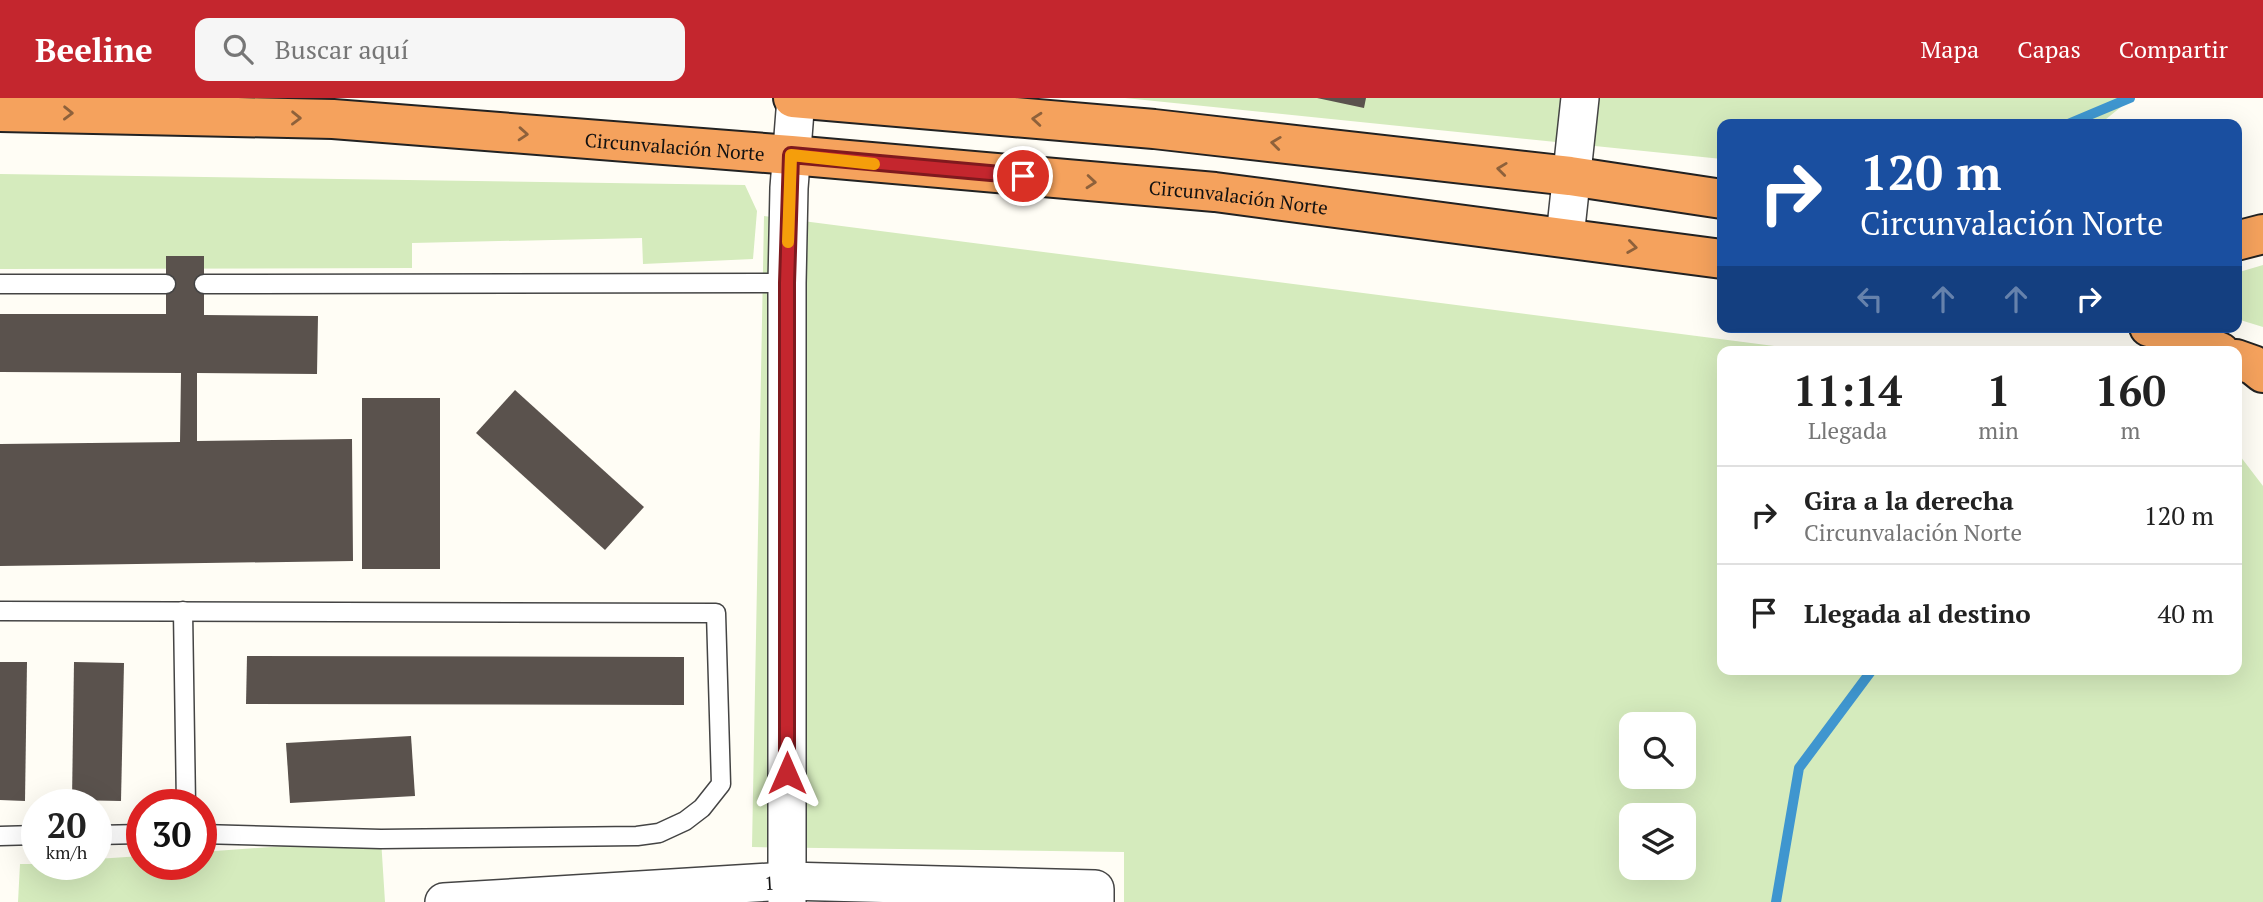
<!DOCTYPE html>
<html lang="es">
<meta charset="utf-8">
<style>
:root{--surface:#fff;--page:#f6f6f6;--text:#222;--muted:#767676;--line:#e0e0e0;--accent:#c4262e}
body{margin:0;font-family:"PT Serif",serif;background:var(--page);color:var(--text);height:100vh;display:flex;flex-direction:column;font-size:26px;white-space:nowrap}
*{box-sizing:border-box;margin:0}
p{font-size:23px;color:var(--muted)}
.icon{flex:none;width:38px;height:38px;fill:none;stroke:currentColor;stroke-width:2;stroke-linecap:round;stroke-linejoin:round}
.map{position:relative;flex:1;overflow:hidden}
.sheet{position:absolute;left:1717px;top:248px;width:525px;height:329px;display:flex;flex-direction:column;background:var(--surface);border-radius:14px;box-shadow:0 7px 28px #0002}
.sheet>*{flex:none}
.top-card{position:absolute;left:1717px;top:21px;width:525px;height:214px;border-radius:14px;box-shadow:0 7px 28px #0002;background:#1a4fa0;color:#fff;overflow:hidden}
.tools{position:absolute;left:1619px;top:614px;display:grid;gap:14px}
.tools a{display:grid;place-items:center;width:77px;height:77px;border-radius:14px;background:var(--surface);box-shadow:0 7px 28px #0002;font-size:35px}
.speed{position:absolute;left:21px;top:691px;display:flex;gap:14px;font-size:35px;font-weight:700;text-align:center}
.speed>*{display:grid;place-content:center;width:91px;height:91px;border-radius:50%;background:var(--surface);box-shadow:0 7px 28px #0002;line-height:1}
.speed small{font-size:18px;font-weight:400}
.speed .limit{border:10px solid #d22;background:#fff;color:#111}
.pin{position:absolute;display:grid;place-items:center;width:60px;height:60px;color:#fff;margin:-30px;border:4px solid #fff;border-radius:50%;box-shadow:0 2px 7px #0007}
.me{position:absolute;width:77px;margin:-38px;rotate:0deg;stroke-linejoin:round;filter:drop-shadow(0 0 5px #0008)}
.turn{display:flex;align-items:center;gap:24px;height:147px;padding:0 28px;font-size:32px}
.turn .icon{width:91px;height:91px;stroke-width:2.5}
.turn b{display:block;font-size:49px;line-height:60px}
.lanes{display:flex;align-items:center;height:66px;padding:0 28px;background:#0003;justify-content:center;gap:35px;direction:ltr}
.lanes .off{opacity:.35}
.eta{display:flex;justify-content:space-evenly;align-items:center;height:119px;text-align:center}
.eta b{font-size:42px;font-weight:800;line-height:49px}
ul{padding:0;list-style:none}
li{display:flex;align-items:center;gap:21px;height:98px;padding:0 28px;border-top:2px solid var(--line)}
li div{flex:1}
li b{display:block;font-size:26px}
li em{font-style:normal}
header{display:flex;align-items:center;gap:42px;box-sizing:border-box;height:98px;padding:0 35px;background:var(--accent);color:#fff}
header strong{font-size:33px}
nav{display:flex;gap:38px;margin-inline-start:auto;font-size:24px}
.search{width:490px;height:63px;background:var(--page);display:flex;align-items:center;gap:18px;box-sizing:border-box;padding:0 24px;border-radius:14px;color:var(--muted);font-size:26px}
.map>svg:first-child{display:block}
.green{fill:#d5ebbd;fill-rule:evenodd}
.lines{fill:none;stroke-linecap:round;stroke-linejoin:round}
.stream{stroke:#3f96cf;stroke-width:10}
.building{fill:#5a524d}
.lane-casing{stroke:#444;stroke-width:21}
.street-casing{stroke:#444;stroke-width:40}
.highway-casing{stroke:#222;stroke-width:42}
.lane{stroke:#fff;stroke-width:18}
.street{stroke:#fff;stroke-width:37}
.highway{stroke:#f5a25d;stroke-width:38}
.oneway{stroke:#8e613b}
.route-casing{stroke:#7f191e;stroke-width:18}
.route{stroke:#c4262e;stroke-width:12}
.slow{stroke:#f59e0b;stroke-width:12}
.labels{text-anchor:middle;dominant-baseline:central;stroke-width:7;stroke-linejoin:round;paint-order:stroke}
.street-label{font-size:19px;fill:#111;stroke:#fff}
</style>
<header>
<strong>Beeline</strong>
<div class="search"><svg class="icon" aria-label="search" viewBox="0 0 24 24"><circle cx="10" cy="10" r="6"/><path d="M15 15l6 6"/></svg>Buscar aquí</div>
<nav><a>Mapa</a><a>Capas</a><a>Compartir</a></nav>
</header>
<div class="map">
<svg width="2263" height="804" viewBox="0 0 2263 804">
<rect width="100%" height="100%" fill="#fffdf5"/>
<g class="green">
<polygon points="1125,0 2132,0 2100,26 1722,26 1722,61"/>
<polygon points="0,76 745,87 757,113 753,161 643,166 642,140 412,145 412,170 0,171"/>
<path d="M764,118L1821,254H1722V572H2236L2237,354L2263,388V804H1124V754L752,749ZM1631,626H1684V679H1631ZM1631,718H1684V770H1631Z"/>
<polygon points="2263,167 2263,229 2237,221 2236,175"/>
<polygon points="381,741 385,804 18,804 20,766 96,766 96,761 142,758 142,766 201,766 201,754"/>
</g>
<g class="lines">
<g class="stream">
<polyline points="2068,26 2130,0"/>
<polyline points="1776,804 1799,670 1872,572"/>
</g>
</g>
<g class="building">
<polygon points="1317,0 1366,0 1364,10"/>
<polygon points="166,158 204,158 204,217 318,218 317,276 197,275 197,343 352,341 353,463 0,468 0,346 180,344 181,275 0,274 0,216 166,216"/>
<polygon points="515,292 644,409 605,452 476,335"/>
<rect x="362" y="300" width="78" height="171"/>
<polygon points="247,558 684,559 684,607 246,606"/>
<polygon points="0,564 27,564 25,703 0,702"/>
<polygon points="74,564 124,565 121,703 72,702"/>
<polygon points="411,638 415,698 290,705 286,645"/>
</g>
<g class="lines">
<defs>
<g id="lane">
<polyline points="0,186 166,186"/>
<polyline points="204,186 787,185"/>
<polyline points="0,513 716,515 721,686 702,710 685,723 659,735 637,738 381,741 201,736"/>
<polyline points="183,513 186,707"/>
<polyline points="96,737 142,736"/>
<polyline points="0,738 37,737"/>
</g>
<g id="street">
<polyline points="1565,139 1580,0"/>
<path id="s1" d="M444,804L787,783L1095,791V804"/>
<polyline points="787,804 787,185 789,90 796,0"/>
</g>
<g id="highway">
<polyline points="793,0 1154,31 1570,78 1722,101"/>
<path id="s2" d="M0,14L333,21L791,57L1215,94L1722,161"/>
<polyline points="2236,143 2263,136"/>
<polyline points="2149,229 2177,236 2220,254"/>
<polyline points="2236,261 2253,267 2263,275"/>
</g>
</defs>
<use href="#lane" class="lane-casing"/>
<use href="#street" class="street-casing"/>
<use href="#highway" class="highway-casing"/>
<use href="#lane" class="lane"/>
<use href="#street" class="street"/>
<use href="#highway" class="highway"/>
</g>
<defs><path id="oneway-chevron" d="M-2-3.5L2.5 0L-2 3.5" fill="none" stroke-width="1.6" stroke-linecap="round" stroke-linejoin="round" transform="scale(1.75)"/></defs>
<g class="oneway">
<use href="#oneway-chevron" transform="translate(68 15) rotate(1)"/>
<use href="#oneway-chevron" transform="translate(296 20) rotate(1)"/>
<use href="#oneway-chevron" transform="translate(1037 21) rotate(-175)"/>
<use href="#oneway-chevron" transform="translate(523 36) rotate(4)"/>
<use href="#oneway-chevron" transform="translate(1276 45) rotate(-173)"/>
<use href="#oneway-chevron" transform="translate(1502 71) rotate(-173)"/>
<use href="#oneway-chevron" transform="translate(1091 84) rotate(5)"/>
<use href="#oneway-chevron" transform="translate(1632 149) rotate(8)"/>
</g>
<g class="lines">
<defs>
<polyline id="route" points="787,675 787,185 791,57 1023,78"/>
</defs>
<use href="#route" class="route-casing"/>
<use href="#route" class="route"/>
<polyline class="slow" points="788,144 791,57 874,66"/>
</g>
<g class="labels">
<g class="street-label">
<text stroke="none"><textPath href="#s2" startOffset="676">Circunvalación Norte</textPath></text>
<text stroke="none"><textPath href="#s2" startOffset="1242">Circunvalación Norte</textPath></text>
<text stroke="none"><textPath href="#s1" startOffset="326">1</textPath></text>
</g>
</g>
</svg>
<div class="tools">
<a><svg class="icon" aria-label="search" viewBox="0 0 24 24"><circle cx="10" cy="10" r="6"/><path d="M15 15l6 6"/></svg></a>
<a><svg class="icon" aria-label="layers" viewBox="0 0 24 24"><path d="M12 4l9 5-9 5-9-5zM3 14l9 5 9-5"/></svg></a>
</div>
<div class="speed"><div>20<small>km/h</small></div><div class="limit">30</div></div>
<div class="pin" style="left:1023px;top:78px;background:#d93025"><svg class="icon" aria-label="arrive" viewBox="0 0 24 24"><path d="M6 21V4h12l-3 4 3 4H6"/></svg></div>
<svg class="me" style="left:787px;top:675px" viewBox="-20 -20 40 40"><path d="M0-17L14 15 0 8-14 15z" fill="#c4262e" stroke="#fff" stroke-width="4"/></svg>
<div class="top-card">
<div class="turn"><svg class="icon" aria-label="right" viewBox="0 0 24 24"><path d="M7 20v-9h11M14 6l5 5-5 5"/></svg><div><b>120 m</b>Circunvalación Norte</div></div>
<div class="lanes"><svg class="icon off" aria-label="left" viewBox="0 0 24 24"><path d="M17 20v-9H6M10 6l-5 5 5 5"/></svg><svg class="icon off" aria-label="ahead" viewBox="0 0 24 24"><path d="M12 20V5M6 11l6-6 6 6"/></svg><svg class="icon off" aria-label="ahead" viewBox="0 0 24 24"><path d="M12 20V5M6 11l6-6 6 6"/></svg><svg class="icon" aria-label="right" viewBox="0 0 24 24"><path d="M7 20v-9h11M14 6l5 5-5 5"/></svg></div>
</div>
<section class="sheet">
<div class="eta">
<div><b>11:14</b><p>Llegada</p></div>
<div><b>1</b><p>min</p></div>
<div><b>160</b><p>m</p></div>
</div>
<ul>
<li><svg class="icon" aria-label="right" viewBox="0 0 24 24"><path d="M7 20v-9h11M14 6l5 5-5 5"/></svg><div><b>Gira a la derecha</b><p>Circunvalación Norte</p></div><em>120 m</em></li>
<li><svg class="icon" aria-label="arrive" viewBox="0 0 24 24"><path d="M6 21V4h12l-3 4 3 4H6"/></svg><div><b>Llegada al destino</b></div><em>40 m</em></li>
</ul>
</section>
</div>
